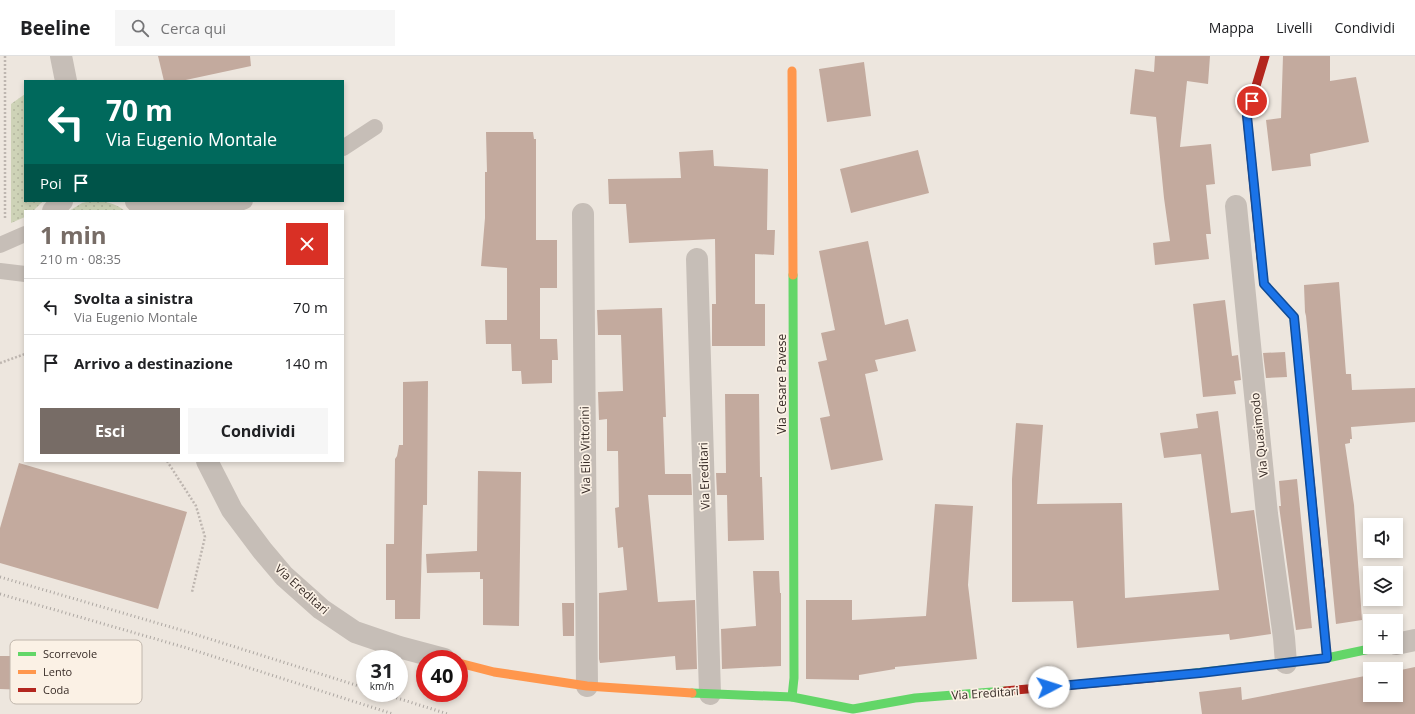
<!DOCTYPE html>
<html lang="it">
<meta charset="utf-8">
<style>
:root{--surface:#fff;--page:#f6f6f6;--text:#202124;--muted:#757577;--line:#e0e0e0;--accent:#776c66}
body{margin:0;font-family:"Open Sans",sans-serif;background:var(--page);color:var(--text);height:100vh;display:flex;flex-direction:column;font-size:15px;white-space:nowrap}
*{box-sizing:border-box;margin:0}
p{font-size:13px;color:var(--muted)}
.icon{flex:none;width:22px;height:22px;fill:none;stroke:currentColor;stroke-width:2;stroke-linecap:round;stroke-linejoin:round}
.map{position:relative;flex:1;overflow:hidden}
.details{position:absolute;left:24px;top:154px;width:320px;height:252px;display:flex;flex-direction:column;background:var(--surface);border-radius:0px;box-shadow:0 2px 6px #0003}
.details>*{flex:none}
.top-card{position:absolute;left:24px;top:24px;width:320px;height:122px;border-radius:0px;box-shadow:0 2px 6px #0003;background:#00695c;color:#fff;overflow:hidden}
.tools{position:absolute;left:1363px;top:462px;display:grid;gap:8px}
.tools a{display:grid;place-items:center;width:40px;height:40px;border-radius:0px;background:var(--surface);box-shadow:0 2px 6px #0003;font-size:20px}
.speed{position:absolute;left:356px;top:594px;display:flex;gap:8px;font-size:20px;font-weight:700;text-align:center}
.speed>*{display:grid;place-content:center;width:52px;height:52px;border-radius:50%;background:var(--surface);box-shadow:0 2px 6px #0003;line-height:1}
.speed small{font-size:10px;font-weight:400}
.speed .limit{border:6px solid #d22;background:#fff;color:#111}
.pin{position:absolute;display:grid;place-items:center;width:34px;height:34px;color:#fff;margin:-17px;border:2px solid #fff;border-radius:50%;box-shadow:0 1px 4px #0007}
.me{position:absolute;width:44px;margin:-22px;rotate:85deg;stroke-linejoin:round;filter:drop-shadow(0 0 3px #0008)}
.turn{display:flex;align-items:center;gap:14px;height:84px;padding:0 16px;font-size:18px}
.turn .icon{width:52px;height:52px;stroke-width:2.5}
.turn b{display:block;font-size:28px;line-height:34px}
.then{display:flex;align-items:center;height:38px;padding:0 16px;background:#0003;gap:8px;font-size:15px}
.round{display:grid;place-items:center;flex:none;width:42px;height:42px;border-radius:0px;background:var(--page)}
.headline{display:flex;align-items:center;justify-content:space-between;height:68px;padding:0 16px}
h1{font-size:24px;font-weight:700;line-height:30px;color:var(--accent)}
.action{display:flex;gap:8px;margin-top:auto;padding:8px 16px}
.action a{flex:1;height:46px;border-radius:0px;background:var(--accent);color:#fff;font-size:16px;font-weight:700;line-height:46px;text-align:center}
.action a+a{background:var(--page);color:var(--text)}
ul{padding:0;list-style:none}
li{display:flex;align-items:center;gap:12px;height:56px;padding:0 16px;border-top:1px solid var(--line)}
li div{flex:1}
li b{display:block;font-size:15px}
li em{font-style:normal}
header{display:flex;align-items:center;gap:24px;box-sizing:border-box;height:56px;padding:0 20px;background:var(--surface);border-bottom:1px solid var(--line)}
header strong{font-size:19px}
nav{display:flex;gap:22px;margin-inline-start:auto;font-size:14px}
.search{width:280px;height:36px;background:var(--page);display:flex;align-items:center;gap:10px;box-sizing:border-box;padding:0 14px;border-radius:0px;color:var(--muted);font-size:15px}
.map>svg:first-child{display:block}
.grass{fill:url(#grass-dots)}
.building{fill:#c3aa9e}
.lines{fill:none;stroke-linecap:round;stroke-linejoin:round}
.path{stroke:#beb6b0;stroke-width:2.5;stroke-dasharray:2 2;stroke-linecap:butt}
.lane{stroke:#c6beb7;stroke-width:16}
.street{stroke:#c6beb7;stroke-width:22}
.fast{stroke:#63d668;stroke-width:9}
.slow{stroke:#ff974d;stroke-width:9}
.jam{stroke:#b3261e;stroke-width:9}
.rail{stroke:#ada7a2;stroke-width:3;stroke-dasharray:1 3;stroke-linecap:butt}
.route-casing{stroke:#114b97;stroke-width:10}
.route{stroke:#1a73e8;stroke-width:7}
.labels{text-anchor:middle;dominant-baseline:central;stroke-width:3.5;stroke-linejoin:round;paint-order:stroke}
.street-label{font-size:12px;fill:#372b26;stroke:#fbf1e5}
.key{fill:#fbf1e5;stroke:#c0b6ac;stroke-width:1}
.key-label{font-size:11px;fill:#372b26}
</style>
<header>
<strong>Beeline</strong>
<div class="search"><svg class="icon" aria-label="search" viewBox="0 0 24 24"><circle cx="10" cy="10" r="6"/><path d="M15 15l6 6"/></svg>Cerca qui</div>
<nav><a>Mappa</a><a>Livelli</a><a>Condividi</a></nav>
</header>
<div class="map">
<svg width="1415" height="658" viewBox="0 0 1415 658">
<defs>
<pattern id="grass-dots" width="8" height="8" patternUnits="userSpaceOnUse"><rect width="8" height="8" fill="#ced3b7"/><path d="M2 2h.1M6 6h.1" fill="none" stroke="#b2b59d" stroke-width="1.8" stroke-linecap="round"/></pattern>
</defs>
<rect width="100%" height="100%" fill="#ede6de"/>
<g class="grass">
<polygon points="25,38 25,145 43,145 33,155 25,155 25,161 11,167 11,48"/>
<path d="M90,145C104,145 114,146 125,155H69L82,147Z"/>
</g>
<g class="building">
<polygon points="158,0 250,0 251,10 181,25 164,25"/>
<polygon points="1155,0 1210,0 1208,28 1187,25 1180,91 1211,88 1215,128 1206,129 1211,178 1206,178 1209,203 1155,209 1153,187 1170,185 1164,142 1156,61 1130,58 1135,13 1154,16"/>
<polygon points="1283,0 1330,0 1330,25 1356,21 1369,86 1310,98 1311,110 1272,115 1266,64 1281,62"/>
<polygon points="864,6 871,60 827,66 819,13"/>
<polygon points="486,76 533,76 534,83 536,83 536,184 557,184 557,232 540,232 540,283 557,283 558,304 552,304 552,327 522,328 521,315 512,315 511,288 486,288 485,264 507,264 507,212 481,210 485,162 485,116 487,116"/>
<polygon points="713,94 714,110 768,113 767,174 775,174 774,199 755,198 755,248 765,248 765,290 712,290 712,248 716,248 715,183 629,187 626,148 609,148 608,123 681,122 679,96"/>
<polygon points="918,94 929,137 851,157 840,113"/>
<polygon points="868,185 885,269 908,263 916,295 875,304 878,315 865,318 883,404 831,414 820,362 830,360 818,306 827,304 821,277 835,274 819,195"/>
<polygon points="1339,226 1346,318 1351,318 1352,334 1415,332 1415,366 1351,371 1352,383 1350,383 1350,387 1345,388 1354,449 1362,564 1336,568 1306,260 1305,256 1304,229"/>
<polygon points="1225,244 1232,300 1238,299 1241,324 1234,325 1236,338 1203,341 1193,248"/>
<polygon points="662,252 666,361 663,361 665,418 691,418 692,439 648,439 658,546 695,544 697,613 676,614 675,600 600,607 599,603 599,537 627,534 623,491 618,492 615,452 619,451 618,395 607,395 607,363 599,364 598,336 623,335 621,279 598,279 597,254"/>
<polygon points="1285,296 1287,321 1266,322 1263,297"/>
<polygon points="428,325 427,449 423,449 420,563 395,563 395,544 386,544 386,488 394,488 395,403 397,400 399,389 403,389 403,326"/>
<polygon points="725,338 759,338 760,421 762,421 764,484 728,485 727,439 717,439 716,417 726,417"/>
<polygon points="1218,355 1231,457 1254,454 1271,578 1230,584 1229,578 1077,592 1073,545 1012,546 1012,423 1016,367 1043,369 1037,448 1122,447 1125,542 1219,534 1201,398 1164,402 1160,377 1198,372 1196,358"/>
<polygon points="19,407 187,456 158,553 0,507 0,472"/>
<polygon points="478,415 521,416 519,570 483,569 483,523 480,523 480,516 427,517 426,498 477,495"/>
<polygon points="1297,423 1312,572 1296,574 1279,450 1281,450 1279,425"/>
<polygon points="935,448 973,450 968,529 977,603 895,611 895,613 859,619 859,624 806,623 806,544 852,544 852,564 926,560"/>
<polygon points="753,515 779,515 780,537 781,537 781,610 722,613 721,573 756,570"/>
<polygon points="562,547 574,547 574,580 563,580"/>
<polygon points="0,600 29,600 28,634 0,633"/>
<polygon points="1415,611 1415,658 1202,658 1199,636 1241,631 1242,644 1370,619 1370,639 1396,639 1396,615"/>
</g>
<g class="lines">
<g class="path">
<polyline points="5,162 5,0"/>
<polyline points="0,307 25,298"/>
<polyline points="167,405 196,450 205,481 192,536"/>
</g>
<g class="lane">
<polyline points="343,92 375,71"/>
<polyline points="141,150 161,149 221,154"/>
<polyline points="219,155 245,145"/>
<polyline points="0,189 25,178"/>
<polyline points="0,215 25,218"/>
</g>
<g class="street">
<polyline points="61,0 66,25"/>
<polyline points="136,145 145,155"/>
<polyline points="1236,150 1267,458 1284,582 1286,607"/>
<polyline points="53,155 62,145"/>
<polyline points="583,158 587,630"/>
<polyline points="697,203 710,638"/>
<polyline points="207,405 232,454 262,494 284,520 321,553 355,576 399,591 444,603"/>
<polyline points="1396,588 1415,584"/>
</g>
<g class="fast">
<polyline points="1261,202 1264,228 1294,261 1309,415"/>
<polyline points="1161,621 1327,602 1379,591"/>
<polyline points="692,637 792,641 853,653 915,642 1005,635"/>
<polyline points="792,641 794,622 793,219"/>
</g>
<g class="slow">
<polyline points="792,15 793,219"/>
<polyline points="1321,536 1327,602"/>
<polyline points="459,607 494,616 587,630 692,637"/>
</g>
<g class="jam">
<polyline points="1261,202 1247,60 1265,0"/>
<polyline points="1309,415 1321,536"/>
<polyline points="1005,635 1161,621"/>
</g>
<g class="rail">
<polyline points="0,521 191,577 365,632"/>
<polyline points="0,538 187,592 393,658"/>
<polyline points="381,637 448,658"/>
</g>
</g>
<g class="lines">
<defs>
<polyline id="route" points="1049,631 1200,617 1327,602 1294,261 1264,228 1247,60 1252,45"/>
</defs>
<use href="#route" class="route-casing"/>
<use href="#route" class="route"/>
</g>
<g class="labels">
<g class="street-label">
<text transform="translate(781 328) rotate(-90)">Via Cesare Pavese</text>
<text transform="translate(1259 379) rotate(-96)">Via Quasimodo</text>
<text transform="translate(585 394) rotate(-91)">Via Elio Vittorini</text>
<text transform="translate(704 420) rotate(-92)">Via Ereditari</text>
<text transform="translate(302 533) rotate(42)">Via Ereditari</text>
<text transform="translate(985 637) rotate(-4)">Via Ereditari</text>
</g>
</g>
<rect x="10" y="584" width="132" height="64" rx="6" class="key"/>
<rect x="18" y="596" width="18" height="4" fill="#63d668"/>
<rect x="18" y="614" width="18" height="4" fill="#ff974d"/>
<rect x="18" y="632" width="18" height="4" fill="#b3261e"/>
<g class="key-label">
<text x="43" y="602">Scorrevole</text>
<text x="43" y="620">Lento</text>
<text x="43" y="638">Coda</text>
</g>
</svg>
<div class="tools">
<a><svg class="icon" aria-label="sound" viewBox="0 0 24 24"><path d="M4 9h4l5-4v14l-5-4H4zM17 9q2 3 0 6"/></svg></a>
<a><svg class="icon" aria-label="layers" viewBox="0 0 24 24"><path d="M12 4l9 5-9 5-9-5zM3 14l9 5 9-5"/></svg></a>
<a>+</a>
<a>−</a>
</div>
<div class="speed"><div>31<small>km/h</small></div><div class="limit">40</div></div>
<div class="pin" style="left:1252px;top:45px;background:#d93025"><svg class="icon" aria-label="arrive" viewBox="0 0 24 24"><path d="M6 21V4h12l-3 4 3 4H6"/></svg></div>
<svg class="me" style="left:1049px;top:631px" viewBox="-20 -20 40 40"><circle r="19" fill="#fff"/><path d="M0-13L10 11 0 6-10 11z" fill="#1a73e8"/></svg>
<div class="top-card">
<div class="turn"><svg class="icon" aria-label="left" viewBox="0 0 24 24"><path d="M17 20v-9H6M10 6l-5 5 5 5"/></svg><div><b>70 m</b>Via Eugenio Montale</div></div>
<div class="then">Poi<svg class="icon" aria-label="arrive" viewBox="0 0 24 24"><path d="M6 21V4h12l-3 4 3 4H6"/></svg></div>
</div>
<section class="details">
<div class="headline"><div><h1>1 min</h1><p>210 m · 08:35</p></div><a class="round" style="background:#d93025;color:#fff"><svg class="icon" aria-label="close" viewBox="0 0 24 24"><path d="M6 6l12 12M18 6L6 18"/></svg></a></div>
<ul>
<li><svg class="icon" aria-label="left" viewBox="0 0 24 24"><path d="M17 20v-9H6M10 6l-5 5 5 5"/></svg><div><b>Svolta a sinistra</b><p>Via Eugenio Montale</p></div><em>70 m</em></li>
<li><svg class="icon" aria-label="arrive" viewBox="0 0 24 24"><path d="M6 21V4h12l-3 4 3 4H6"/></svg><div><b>Arrivo a destinazione</b></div><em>140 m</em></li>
</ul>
<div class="action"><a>Esci</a><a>Condividi</a></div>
</section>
</div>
